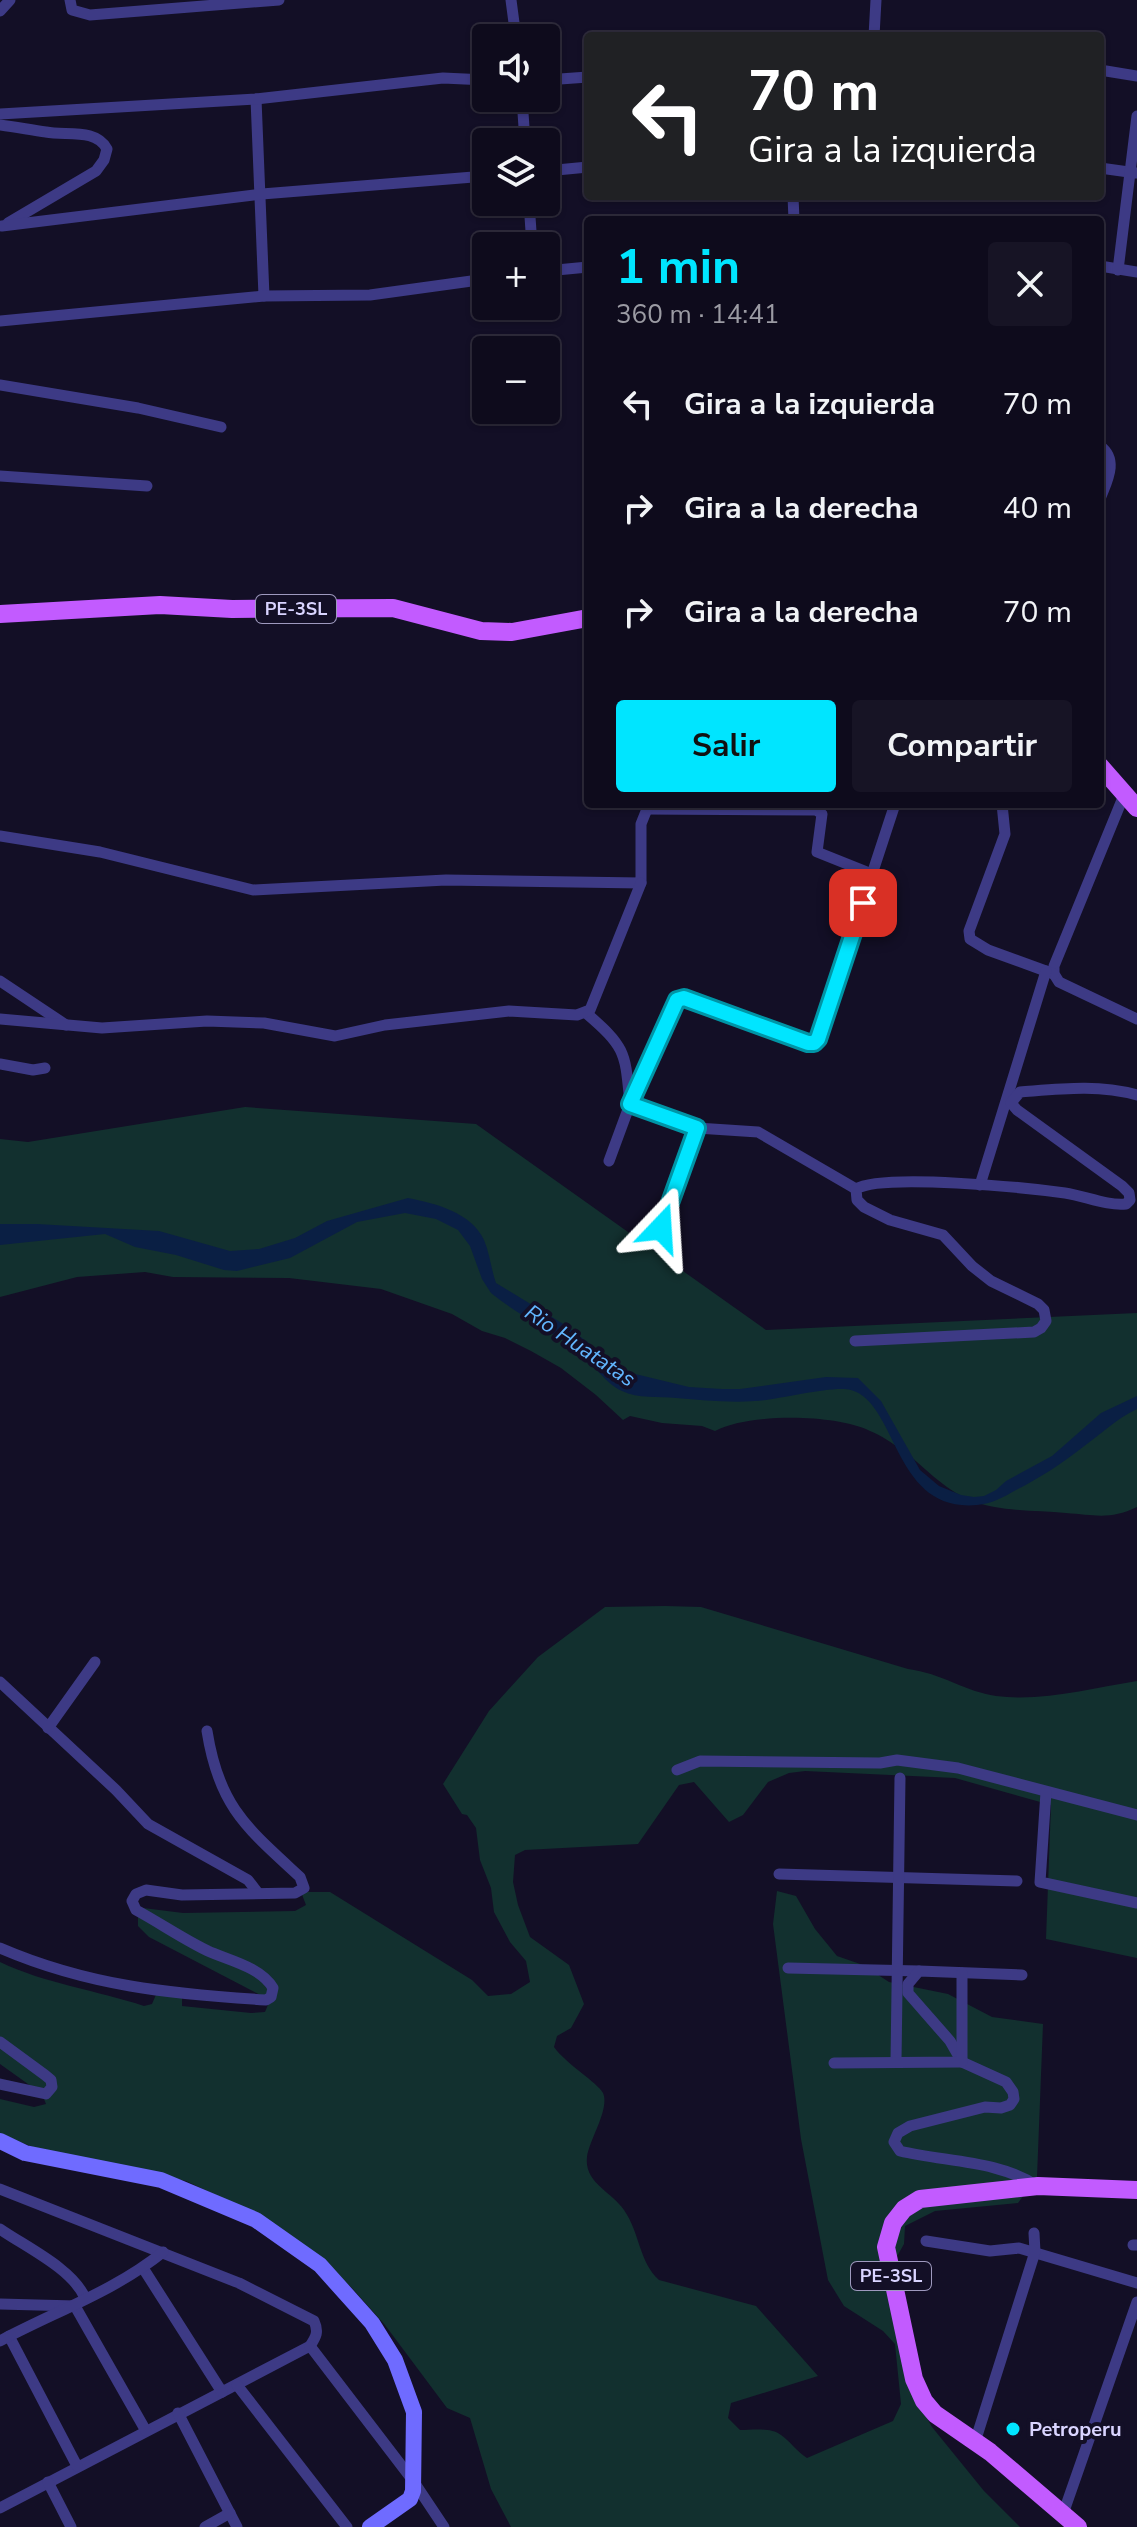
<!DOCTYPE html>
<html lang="es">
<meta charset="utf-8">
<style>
:root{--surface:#0e0b1c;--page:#171425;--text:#f1f3f6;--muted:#9b9ba3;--line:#2e2b3b;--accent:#00e5ff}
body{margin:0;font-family:"Nunito Sans",sans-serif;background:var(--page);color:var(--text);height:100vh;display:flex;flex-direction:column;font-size:30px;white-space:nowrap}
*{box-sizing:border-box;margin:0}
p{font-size:26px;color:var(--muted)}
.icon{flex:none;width:44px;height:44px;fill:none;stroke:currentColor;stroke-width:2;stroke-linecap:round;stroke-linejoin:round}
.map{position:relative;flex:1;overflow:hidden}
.details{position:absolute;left:584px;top:216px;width:520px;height:592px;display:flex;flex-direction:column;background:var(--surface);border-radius:8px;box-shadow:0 2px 6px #0004,0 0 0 2px var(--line)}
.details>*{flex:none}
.hud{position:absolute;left:584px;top:32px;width:520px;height:168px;border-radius:8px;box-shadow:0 2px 6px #0004,0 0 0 2px var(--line);background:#202124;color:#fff;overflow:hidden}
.fabs{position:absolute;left:472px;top:24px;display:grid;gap:16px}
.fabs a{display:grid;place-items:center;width:88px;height:88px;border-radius:8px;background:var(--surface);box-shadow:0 2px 6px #0004,0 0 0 2px var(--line);font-size:40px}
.pin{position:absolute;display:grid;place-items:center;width:68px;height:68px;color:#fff;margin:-34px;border-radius:16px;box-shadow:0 4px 12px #0006}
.me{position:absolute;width:88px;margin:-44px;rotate:20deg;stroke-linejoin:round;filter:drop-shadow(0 0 6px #0008)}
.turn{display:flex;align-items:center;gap:28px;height:168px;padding:0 32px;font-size:36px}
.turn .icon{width:104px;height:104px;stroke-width:2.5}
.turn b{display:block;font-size:56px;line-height:68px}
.round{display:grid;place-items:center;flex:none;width:84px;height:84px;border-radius:8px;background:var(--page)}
.head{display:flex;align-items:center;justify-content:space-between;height:136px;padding:0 32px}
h1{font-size:48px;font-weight:700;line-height:60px;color:var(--accent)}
.action{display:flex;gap:16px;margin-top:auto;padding:16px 32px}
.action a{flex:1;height:92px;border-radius:8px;background:var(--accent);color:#111;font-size:32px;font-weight:700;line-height:92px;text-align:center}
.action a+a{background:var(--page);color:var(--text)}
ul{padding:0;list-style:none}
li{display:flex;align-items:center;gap:24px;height:104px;padding:0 32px}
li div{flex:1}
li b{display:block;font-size:30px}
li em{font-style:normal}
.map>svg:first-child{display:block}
.green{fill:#12302f}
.water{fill:#0a1f44}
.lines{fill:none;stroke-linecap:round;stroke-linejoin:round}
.street{stroke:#3d3a85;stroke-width:11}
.secondary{stroke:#6f6bff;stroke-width:16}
.primary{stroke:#c25bff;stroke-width:18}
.route-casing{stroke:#0095a6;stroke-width:20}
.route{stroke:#00e5ff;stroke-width:14}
.poi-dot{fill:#00e5ff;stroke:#130f26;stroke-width:3}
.labels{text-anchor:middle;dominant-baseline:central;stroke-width:8;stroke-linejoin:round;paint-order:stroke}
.shield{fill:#130f26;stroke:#9e99be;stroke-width:2}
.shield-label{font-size:18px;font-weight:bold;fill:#d9d4ff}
.poi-label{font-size:20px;font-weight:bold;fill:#d9d4ff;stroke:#130f26;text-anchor:start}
.water-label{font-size:22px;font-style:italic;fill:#62b6ff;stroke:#130f26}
</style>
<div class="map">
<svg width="1137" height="2527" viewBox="0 0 1137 2527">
<rect width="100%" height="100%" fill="#130f26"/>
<g class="green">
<path d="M245,1107L476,1124L766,1330L1137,1313V1507C1110,1520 1095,1515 1066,1513C1035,1510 999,1512 970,1500C943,1489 924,1466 902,1450C892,1443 881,1435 870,1431C835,1414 750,1413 715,1431L702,1426L662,1423L630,1416L623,1420L596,1395L561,1368L531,1351L505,1338L482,1331L452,1314L381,1289L289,1278L173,1277L145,1272L77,1277L0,1297V1139L28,1142Z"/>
<path d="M665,1606L701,1607L908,1669C941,1673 966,1692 996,1696C1042,1702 1092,1688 1137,1681V1958L1046,1939L1051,1805L955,1778L805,1771L789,1773L768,1782L743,1815L729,1822L694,1782L679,1785L638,1844L525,1850L515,1855L513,1882L518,1905L530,1937L569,1965L584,2004L571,2028L557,2036L554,2047C566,2064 597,2082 603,2093C610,2109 589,2140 587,2157C584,2183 612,2192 624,2210C640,2233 639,2262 659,2280L756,2306L818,2376L731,2403L728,2418L740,2430C752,2430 771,2427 781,2435C790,2441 796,2451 807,2458L893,2421L901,2404L895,2344L883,2331L844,2306L828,2280L801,2139L773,1924L777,1891L796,1896L815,1929L837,1956L863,1965L889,1982L948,1994L992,2017L1043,2024L1037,2177L1018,2203L935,2211L905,2226L904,2244L887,2274L915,2398L932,2427L984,2491L1020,2527H511L491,2489L470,2418L447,2408L385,2325L351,2287L312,2252L261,2216L186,2181L33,2147L0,2134V2099L34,2107L46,2104L42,2094L0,2064V1962C46,1984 96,1990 144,2006L152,2004L158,1990L182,1997V2006L251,2013L265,2012L270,2000L149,1937L138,1926V1915L143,1908L183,1913L295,1911L306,1905L301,1892H330L472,1980L488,1996L511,1994L530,1982L526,1961L510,1942L494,1912L491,1888L480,1860L476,1828L467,1815L462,1814L443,1784L489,1711L538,1657L605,1607Z"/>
</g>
<path class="water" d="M408,1198C435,1203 472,1213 484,1240C490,1254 491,1269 496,1283L565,1325L595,1348L608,1364L627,1372L689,1387L722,1389H740L826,1377L858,1378L881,1401L920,1470L939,1486L961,1495L974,1497L984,1496L996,1490L1006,1481L1052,1456L1101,1413L1137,1396V1409C1116,1419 1101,1434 1083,1447C1061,1464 1040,1478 1016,1490C1004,1497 991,1504 977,1505C893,1513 898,1403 851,1390C833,1385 778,1400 755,1401C728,1403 703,1400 676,1398C659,1396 638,1399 622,1391C603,1382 593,1362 577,1350C550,1330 518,1315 491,1293L482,1279L470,1246L458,1230L436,1219L405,1213L357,1222L290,1258L237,1271L224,1270L176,1255L135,1247L105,1234L0,1245V1224H37L159,1231L230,1251L259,1249L295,1238L327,1221Z"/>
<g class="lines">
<g class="street">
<polyline points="70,0 72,10 90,15 279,0"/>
<polyline points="511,0 516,38"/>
<polyline points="0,11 10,0"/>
<polyline points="874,36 876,0"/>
<polyline points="1100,70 1137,76"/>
<polyline points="546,80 588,77"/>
<polyline points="522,98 525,142"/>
<polyline points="256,99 264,296"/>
<polyline points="0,114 256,99 443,78 486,80"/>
<path d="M0,125C16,127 31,130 46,132C66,136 96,128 107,149L104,160L96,171L8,223"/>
<polyline points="1100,168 1136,173"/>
<polyline points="546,171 588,167"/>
<polyline points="793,196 794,220"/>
<polyline points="529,202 532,246"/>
<polyline points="2,226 262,194 486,176"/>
<polyline points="1100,266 1137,272"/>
<polyline points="1118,270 1137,116"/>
<polyline points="546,271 588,267"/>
<polyline points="0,321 264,296 370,295 486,279"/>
<polyline points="0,385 138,408 221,427"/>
<path d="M1100,446C1119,460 1107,481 1100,499"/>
<polyline points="0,476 147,486"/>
<polyline points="1124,795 1054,966 1054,974 1059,982 1137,1019"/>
<polyline points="1002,804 1005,834 969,931 970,939 988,950 1054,974"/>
<polyline points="647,809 816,810 822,814 817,852 872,874"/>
<polyline points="0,836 100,852 253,890 446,880 641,883 641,824 649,804"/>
<polyline points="0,981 66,1025"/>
<path d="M586,1013C627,1048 625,1053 630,1104L697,1128L758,1132L856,1189"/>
<polyline points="0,1019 102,1028 207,1021 264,1023 335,1036 385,1025 509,1011 577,1015 590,1010 641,883"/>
<polyline points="0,1064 33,1070 45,1068"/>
<polyline points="609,1161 630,1104 677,1000 684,998 808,1043 818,1039 895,804"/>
<polyline points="980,1185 1046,971"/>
<polyline points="661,1228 697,1128"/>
<path d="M855,1341L1034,1332L1041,1328L1046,1321L1044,1310L1038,1304L991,1281L972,1266L943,1235L890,1220L864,1207L857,1200L856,1189C882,1173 1029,1188 1065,1193C1085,1196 1107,1206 1126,1204L1130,1200L1129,1193L1122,1186L1017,1110L1011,1103L1020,1092C1059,1089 1098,1084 1137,1095"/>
<polyline points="0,1682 116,1790 148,1824 248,1880 258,1893"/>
<polyline points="48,1728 95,1662"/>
<polyline points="677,1770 700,1761 880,1763 897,1760 958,1768 1137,1815"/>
<polyline points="1046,1792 1040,1882 1137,1903"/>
<polyline points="779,1874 1017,1881"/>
<path d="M0,1948C88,1986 171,1994 266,2000L271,1997L273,1988C261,1967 228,1960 208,1951C183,1939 160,1923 136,1910L132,1901L136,1894L146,1890L182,1895L295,1893L304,1888L300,1877C247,1828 219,1807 207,1731"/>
<polyline points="788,1968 919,1971"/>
<path d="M1022,1975L919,1971L908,1984V1993L950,2041L962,2062L1006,2082L1013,2092L1014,2099L1010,2105L1001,2108L985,2107L910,2126L898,2133L894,2142L900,2151C945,2162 998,2160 1037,2186"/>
<polyline points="0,2042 45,2075 51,2080 52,2087 46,2094 0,2084"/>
<polyline points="896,2061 900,1778"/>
<polyline points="834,2063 962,2062 962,1973"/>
<path d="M0,2189L239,2283L314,2321C319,2332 316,2337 310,2346L0,2508"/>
<path d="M0,2229C26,2247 73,2269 85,2298"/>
<polyline points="926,2241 990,2251 1019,2248 1137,2283"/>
<polyline points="1133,2245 1137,2245"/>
<polyline points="143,2268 222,2392"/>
<polyline points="0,2304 75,2306 146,2431"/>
<polyline points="9,2336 77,2466"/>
<path d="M0,2341C54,2312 115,2291 163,2252"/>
<polyline points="310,2346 414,2482 444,2527"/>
<polyline points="237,2385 347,2527"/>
<polyline points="178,2413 237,2527"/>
<polyline points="975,2442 1035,2252 1034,2233"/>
<polyline points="48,2482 71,2527"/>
<polyline points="1063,2514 1137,2302"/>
<polyline points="205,2527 230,2513"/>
</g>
<polyline class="secondary" points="0,2141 25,2153 161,2180 256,2220 320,2265 372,2323 395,2360 414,2412 413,2491 410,2499 370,2527"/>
<g class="primary">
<polyline points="0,614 160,605 232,609 393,608 481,631 512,632 588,618"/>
<polyline points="1100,766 1137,808"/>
<polyline points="1078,2527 990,2452 935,2414 924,2401 914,2379 886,2247 893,2223 904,2209 920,2199 1038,2186 1137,2190"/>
</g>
</g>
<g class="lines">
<defs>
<polyline id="route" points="661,1228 697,1128 630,1104 677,1000 684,998 808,1043 814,1043 818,1039 863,903"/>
</defs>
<use href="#route" class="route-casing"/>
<use href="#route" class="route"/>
</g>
<circle class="poi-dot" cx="1013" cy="2429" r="8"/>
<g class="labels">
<g class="shield">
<rect x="256" y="595" width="80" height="28" rx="6"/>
<rect x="851" y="2262" width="80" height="28" rx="6"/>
</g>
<g class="shield-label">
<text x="296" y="609">PE-3SL</text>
<text x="891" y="2276">PE-3SL</text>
</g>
<g class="poi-label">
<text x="1029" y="2429">Petroperu</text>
</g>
<g class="water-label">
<text transform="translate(580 1346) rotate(34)">Rio Huatatas</text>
</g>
</g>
</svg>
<div class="fabs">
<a><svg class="icon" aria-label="sound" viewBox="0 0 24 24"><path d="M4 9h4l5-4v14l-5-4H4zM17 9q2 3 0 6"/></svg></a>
<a><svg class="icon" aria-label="layers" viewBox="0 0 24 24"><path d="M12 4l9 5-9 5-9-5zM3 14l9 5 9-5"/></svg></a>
<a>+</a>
<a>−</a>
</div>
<div class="pin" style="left:863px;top:903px;background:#d93025"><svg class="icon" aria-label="arrive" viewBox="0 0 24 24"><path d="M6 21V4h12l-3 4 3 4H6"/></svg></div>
<svg class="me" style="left:661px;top:1228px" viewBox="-20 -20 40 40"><path d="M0-17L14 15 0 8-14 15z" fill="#00e5ff" stroke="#fff" stroke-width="4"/></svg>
<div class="hud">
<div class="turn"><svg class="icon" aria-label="left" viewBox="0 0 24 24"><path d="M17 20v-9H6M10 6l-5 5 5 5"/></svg><div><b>70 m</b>Gira a la izquierda</div></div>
</div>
<section class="details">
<div class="head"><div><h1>1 min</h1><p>360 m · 14:41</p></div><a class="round"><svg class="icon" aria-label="close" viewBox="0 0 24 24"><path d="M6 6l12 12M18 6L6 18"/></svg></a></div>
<ul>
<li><svg class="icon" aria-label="left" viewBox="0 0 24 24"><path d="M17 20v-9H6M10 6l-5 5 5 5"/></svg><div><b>Gira a la izquierda</b></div><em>70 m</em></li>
<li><svg class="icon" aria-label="right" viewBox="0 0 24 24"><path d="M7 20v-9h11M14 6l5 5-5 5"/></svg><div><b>Gira a la derecha</b></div><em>40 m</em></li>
<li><svg class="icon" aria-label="right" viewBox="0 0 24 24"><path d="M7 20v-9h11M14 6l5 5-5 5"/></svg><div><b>Gira a la derecha</b></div><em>70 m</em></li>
</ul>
<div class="action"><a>Salir</a><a>Compartir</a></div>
</section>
</div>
